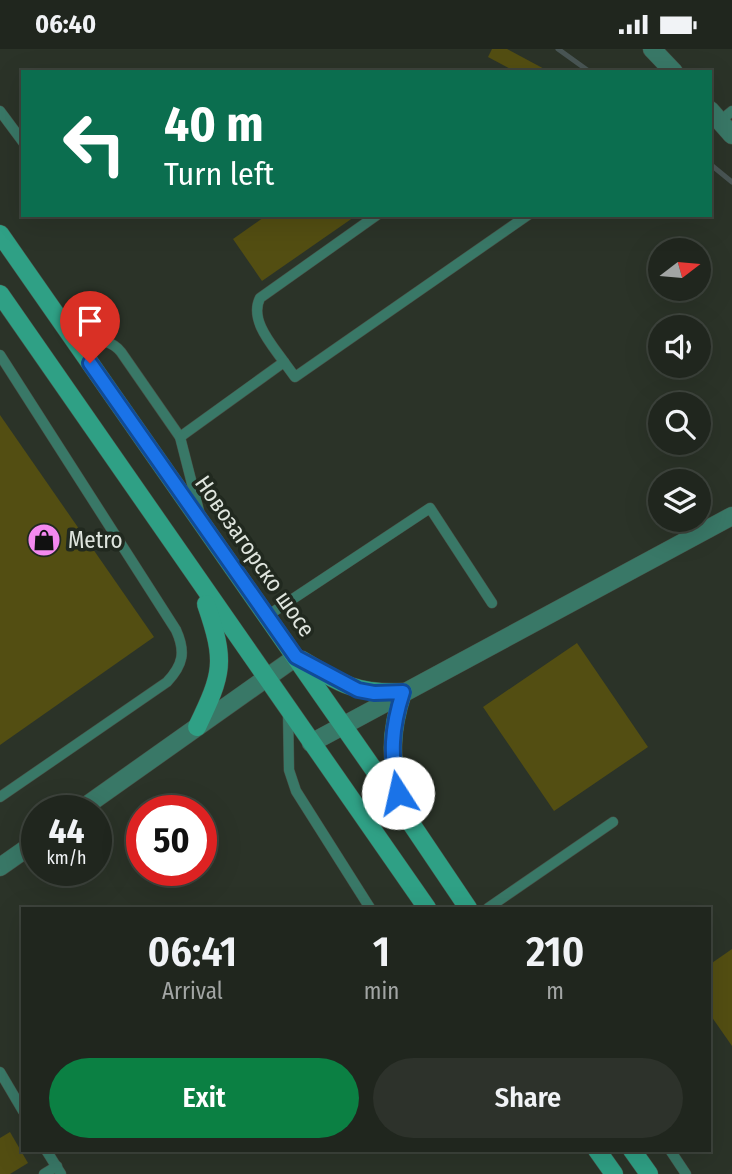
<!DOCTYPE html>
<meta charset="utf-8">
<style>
:root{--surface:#20261e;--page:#2d322b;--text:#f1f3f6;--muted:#a2a5a4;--line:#3d433c;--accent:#0b8043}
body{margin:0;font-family:"Fira Sans Condensed",sans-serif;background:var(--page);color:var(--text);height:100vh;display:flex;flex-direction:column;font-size:26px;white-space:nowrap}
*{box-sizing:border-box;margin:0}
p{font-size:23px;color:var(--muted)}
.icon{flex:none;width:38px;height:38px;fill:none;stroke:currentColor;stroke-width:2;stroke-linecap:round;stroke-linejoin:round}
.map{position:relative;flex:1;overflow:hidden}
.drawer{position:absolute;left:21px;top:858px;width:690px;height:245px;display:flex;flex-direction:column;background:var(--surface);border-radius:0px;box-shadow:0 7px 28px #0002,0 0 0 2px var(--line)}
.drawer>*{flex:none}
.hud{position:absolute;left:21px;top:21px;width:691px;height:147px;border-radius:0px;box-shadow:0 7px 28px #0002,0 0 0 2px var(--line);background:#0b6e4f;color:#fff;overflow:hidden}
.needle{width:46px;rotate:74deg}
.buttons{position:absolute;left:648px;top:189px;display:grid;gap:14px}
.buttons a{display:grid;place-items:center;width:63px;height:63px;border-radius:50%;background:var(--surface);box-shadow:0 7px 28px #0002,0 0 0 2px var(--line);font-size:35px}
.speed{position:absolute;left:21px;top:746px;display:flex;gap:14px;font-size:35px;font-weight:700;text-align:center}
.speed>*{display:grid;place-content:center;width:91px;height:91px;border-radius:50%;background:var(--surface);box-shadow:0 7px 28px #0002,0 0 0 2px var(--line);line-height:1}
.speed small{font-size:18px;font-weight:400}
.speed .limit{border:10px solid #d22;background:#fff;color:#111}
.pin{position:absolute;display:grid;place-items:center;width:60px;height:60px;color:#fff;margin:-72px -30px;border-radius:50% 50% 50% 0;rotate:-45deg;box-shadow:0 0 7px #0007}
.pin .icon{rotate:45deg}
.me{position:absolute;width:77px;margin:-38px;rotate:350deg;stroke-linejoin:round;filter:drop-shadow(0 0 5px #0008)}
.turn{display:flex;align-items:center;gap:24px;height:147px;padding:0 28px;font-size:32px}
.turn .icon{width:91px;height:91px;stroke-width:2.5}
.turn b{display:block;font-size:49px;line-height:60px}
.eta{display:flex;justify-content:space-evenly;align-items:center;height:119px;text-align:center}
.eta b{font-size:42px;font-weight:600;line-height:49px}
.cta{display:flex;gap:14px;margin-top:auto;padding:14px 28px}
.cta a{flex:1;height:80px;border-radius:42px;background:var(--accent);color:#fff;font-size:28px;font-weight:600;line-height:80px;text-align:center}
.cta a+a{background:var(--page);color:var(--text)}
.status{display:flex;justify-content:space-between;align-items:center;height:49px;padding:0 35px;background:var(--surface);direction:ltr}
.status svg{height:19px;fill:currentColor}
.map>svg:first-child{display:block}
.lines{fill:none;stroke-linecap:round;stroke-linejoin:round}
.stream{stroke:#495554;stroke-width:5}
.building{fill:#534e12}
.lane-casing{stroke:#484f45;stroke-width:11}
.street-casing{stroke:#484f45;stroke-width:19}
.secondary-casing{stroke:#484f45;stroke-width:19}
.lane{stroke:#397867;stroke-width:10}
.street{stroke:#397867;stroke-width:18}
.secondary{stroke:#2fa085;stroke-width:18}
.route-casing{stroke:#114b97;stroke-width:18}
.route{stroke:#1a73e8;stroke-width:12}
.labels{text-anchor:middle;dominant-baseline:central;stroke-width:7;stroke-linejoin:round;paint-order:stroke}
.poi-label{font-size:23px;fill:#dfe5de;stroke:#21291f;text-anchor:start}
.street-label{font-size:23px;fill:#dfe5de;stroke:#21291f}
</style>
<div class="status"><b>06:40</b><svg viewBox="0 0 49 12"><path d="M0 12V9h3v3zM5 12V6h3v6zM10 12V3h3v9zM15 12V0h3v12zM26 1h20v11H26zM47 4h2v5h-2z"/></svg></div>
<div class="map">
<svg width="732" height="1125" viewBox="0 0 732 1125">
<rect width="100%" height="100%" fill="#2b3328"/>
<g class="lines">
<g class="stream">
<polyline points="558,0 590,23"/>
<polyline points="710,115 732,133"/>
</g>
</g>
<g class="building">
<polygon points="492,0 507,0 550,23 516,23 488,8"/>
<polygon points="267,166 357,166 262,232 233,190"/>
<polygon points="0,366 154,588 0,696"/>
<polygon points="577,594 648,698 554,762 483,658"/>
<polygon points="732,900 732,997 709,964 709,916"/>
<polygon points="10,1083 28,1114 10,1125 0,1125 0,1089"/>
</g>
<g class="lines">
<defs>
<g id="lane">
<polyline points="0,62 23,93"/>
<polyline points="720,72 732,62"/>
<path d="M75,291C93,292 109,288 121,303L180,388L199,462"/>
<path d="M0,306L176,581C186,603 183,616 167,633L0,748"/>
<path d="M284,313C272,296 249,271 260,249L377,166"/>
<polyline points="180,388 284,313 295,328 528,166"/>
<polyline points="267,567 430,459 492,554"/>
<polyline points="288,662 289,721 296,742 370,859"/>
<polyline points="488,859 613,773"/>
<polyline points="0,1023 23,1062"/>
<polyline points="46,1101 61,1125"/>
<polyline points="670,1101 686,1125"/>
<polyline points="44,1125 57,1117"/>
</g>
<g id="street">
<polyline points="652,0 674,23"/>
<polyline points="710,61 732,86"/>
<polyline points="311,694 732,467"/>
<polyline points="80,761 296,608"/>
<polyline points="0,818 37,792"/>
</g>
<g id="secondary">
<polyline points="0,185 402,761 468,859"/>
<polyline points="0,245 427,859"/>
<path d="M302,611C341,635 356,645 403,643C389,686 391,710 400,753"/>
<path d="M197,678C223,624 226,613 206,555"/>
<polyline points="597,1101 614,1125"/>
<polyline points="632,1101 649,1125"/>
</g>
</defs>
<use href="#lane" class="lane-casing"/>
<use href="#street" class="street-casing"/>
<use href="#secondary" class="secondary-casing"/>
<use href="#lane" class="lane"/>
<use href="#street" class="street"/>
<use href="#secondary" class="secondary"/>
</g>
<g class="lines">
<defs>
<path id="route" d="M90,314L296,608L358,641L374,644L403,643C391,680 390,706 398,744"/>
</defs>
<use href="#route" class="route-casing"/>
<use href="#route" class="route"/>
</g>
<defs>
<symbol id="shop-disc" viewBox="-11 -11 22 22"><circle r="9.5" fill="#f489f0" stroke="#21291f"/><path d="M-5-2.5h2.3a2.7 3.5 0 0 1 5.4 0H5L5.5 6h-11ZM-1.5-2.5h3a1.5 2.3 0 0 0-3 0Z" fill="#111"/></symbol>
</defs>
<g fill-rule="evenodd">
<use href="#shop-disc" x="25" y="472" width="38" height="38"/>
</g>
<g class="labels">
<g class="poi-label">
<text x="68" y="491">Metro</text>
</g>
<g class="street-label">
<text transform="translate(255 507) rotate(55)">Новозагорско шосе</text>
</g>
</g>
</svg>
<div class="buttons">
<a><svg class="needle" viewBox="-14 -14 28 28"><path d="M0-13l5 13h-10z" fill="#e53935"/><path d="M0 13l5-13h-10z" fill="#a2a5a4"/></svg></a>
<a><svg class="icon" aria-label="sound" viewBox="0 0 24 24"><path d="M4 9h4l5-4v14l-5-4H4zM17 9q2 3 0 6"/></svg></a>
<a><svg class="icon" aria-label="search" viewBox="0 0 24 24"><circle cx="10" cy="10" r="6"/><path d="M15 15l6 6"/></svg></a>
<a><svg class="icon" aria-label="layers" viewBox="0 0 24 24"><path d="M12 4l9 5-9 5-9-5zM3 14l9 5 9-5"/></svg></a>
</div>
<div class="speed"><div>44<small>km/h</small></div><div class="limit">50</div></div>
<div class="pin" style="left:90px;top:314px;background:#d93025"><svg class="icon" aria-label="arrive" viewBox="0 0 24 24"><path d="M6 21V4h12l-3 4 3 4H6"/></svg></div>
<svg class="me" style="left:398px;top:744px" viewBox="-20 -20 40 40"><circle r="19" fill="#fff"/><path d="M0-13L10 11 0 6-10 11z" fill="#1a73e8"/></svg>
<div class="hud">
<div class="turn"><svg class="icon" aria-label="left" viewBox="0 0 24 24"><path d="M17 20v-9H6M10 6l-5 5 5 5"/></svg><div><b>40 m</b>Turn left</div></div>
</div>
<section class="drawer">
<div class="eta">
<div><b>06:41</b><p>Arrival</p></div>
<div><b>1</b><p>min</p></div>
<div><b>210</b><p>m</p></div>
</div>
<div class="cta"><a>Exit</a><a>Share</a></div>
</section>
</div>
